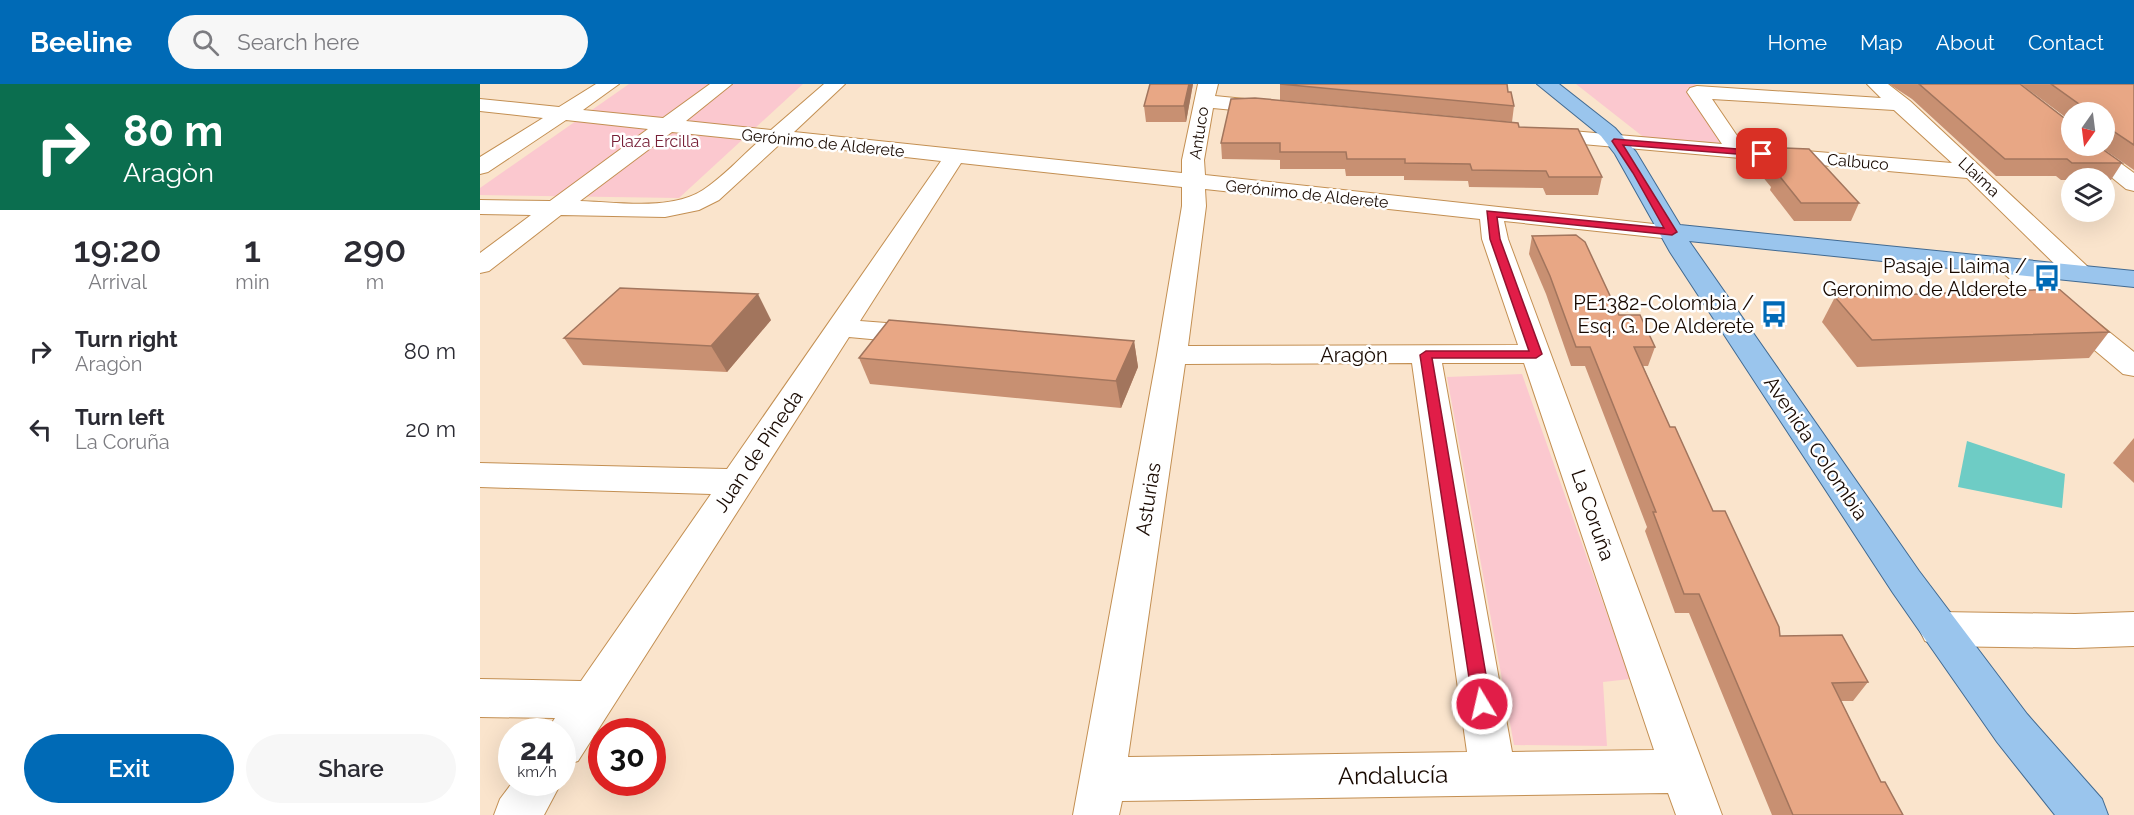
<!DOCTYPE html>
<meta charset="utf-8">
<style>
:root{--surface:#fff;--page:#f7f7f7;--text:#2b2b33;--muted:#7c7c81;--accent:#006ab6}
body{margin:0;font-family:Raleway,sans-serif;background:var(--page);color:var(--text);height:100vh;display:flex;flex-direction:column;font-size:22px;white-space:nowrap}
*{box-sizing:border-box;margin:0}
p{font-size:20px;color:var(--muted)}
.icon{flex:none;width:33px;height:33px;fill:none;stroke:currentColor;stroke-width:2;stroke-linecap:round;stroke-linejoin:round}
.map{position:relative;flex:1;overflow:hidden}
.panel{display:flex;flex-direction:column;background:var(--surface);width:480px}
.panel>*{flex:none}
.guide{background:#0b6e4f;color:#fff;overflow:hidden}
.needle{width:39px;rotate:194deg}
.buttons{position:absolute;left:1581px;top:18px;display:grid;gap:12px}
.buttons a{display:grid;place-items:center;width:54px;height:54px;border-radius:50%;background:var(--surface);box-shadow:0 6px 24px #0002;font-size:30px}
.speed{position:absolute;left:18px;top:634px;display:flex;gap:12px;font-size:30px;font-weight:700;text-align:center}
.speed>*{display:grid;place-content:center;width:78px;height:78px;border-radius:50%;background:var(--surface);box-shadow:0 6px 24px #0002;line-height:1}
.speed small{font-size:15px;font-weight:400}
.speed .limit{border:9px solid #d22;background:#fff;color:#111}
.pin{position:absolute;display:grid;place-items:center;width:51px;height:51px;color:#fff;margin:-26px;border-radius:12px;box-shadow:0 3px 9px #0006}
.me{position:absolute;width:66px;margin:-33px;rotate:351deg;stroke-linejoin:round;filter:drop-shadow(0 0 4px #0008)}
.turn{display:flex;align-items:center;gap:21px;height:126px;padding:0 24px;font-size:27px}
.turn .icon{width:78px;height:78px;stroke-width:2.5}
.turn b{display:block;font-size:42px;line-height:51px}
.eta{display:flex;justify-content:space-evenly;align-items:center;height:102px;text-align:center}
.eta b{font-size:36px;font-weight:600;line-height:42px}
.button{display:flex;gap:12px;margin-top:auto;padding:12px 24px}
.button a{flex:1;height:69px;border-radius:36px;background:var(--accent);color:#fff;font-size:24px;font-weight:600;line-height:69px;text-align:center}
.button a+a{background:var(--page);color:var(--text)}
ul{padding:0;list-style:none}
li{display:flex;align-items:center;gap:18px;height:78px;padding:0 24px}
li div{flex:1}
li b{display:block;font-size:22px}
li em{font-style:normal}
header{display:flex;align-items:center;gap:36px;box-sizing:border-box;height:84px;padding:0 30px;background:var(--accent);color:#fff}
header strong{font-size:28px}
nav{display:flex;gap:33px;margin-inline-start:auto;font-size:21px}
.search{width:420px;height:54px;background:var(--page);display:flex;align-items:center;gap:15px;box-sizing:border-box;padding:0 21px;border-radius:33px;color:var(--muted);font-size:22px}
main{display:flex;flex:1;min-height:0}
.map>svg:first-child{display:block}
.green{fill:#fbc8cf}
.water{fill:#6eccc5}
.lines{fill:none;stroke-linecap:round;stroke-linejoin:round}
.minor-casing{stroke:#c38f52;stroke-width:2}
.major-casing{stroke:#416a92;stroke-width:2}
.minor{fill:#fff;fill-rule:evenodd}
.major{fill:#9ac5ed;fill-rule:evenodd}
.wall{fill:#c89072}
.shaded-wall{fill:#a2755d}
.building{fill:#e8a785;stroke:#a2755d;stroke-width:1.5}
.route{fill:#e11d48;stroke:#92132f;stroke-width:1.5}
.labels{text-anchor:middle;dominant-baseline:central;stroke-width:5;stroke-linejoin:round;paint-order:stroke}
.far-street-label{font-size:16px;fill:#180900;stroke:#fff}
.far-park-label{font-size:16px;fill:#772037;stroke:#fff}
.poi-label{font-size:20px;fill:#180900;stroke:#fff;text-anchor:end}
.street-label{font-size:20px;fill:#180900;stroke:#fff}
.near-street-label{font-size:24px;fill:#180900;stroke:#fff}
</style>
<header>
<strong>Beeline</strong>
<div class="search"><svg class="icon" aria-label="search" viewBox="0 0 24 24"><circle cx="10" cy="10" r="6"/><path d="M15 15l6 6"/></svg>Search here</div>
<nav><a>Home</a><a>Map</a><a>About</a><a>Contact</a></nav>
</header>
<main>
<section class="panel">
<div class="guide">
<div class="turn"><svg class="icon" aria-label="right" viewBox="0 0 24 24"><path d="M7 20v-9h11M14 6l5 5-5 5"/></svg><div><b>80 m</b>Aragòn</div></div>
</div>
<div class="eta">
<div><b>19:20</b><p>Arrival</p></div>
<div><b>1</b><p>min</p></div>
<div><b>290</b><p>m</p></div>
</div>
<ul>
<li><svg class="icon" aria-label="right" viewBox="0 0 24 24"><path d="M7 20v-9h11M14 6l5 5-5 5"/></svg><div><b>Turn right</b><p>Aragòn</p></div><em>80 m</em></li>
<li><svg class="icon" aria-label="left" viewBox="0 0 24 24"><path d="M17 20v-9H6M10 6l-5 5 5 5"/></svg><div><b>Turn left</b><p>La Coruña</p></div><em>20 m</em></li>
</ul>
<div class="button"><a>Exit</a><a>Share</a></div>
</section>
<div class="map">
<svg width="1654" height="731" viewBox="0 0 1654 731">
<rect width="100%" height="100%" fill="#fae4cc"/>
<g class="green">
<polygon points="149,0 323,0 199,114 0,111 0,104"/>
<polygon points="1096,0 1215,0 1218,4 1207,4 1247,62 1166,55"/>
<polygon points="1042,290 1150,595 1123,598 1127,662 1034,661 967,293"/>
</g>
<polygon class="water" points="1487,357 1585,390 1582,424 1478,403"/>
<g class="lines">
<defs>
<g id="minor">
<path d="M116,0H139L103,26L183,34L230,0H252L206,37L291,46L344,0H365L314,48L702,89V76L718,0H738L735,12L794,18L801,20L804,24L801,28L794,30L733,24L724,76L725,91L1201,143L1204,148L1201,153L1192,155L1024,137L1028,155L1242,731H1196L1188,709L642,717L639,731H593L677,271L702,122V103L481,79L380,237L445,242L455,245L459,251L455,257L445,260L369,253L98,677L82,682V648H66L75,634L0,633V595L101,597L231,410L0,403V379L247,385L461,77L301,59L239,116L219,126L185,133L81,131L9,187L0,189V169L51,131L0,130V116L70,117L168,45L86,36L8,88L0,90V73L63,34L0,27V15L79,23ZM192,48L279,57C261,73 243,93 223,106C191,127 136,118 100,117ZM725,105L1000,135L1002,155L1038,261L708,262L726,122ZM932,279L987,668L648,673L705,280ZM962,279H1044L1174,666L1032,668Z"/>
<path d="M1387,0H1408L1430,17L1608,183L1612,189L1608,195L1599,197L1590,195L1487,94L1057,56L1050,54L1046,50L1050,46L1057,44L1242,60L1207,8L1210,4L1217,2L1401,14ZM1232,15L1414,26L1472,79L1264,62Z"/>
<polygon points="1593,62 1617,62 1654,89 1654,107 1646,105"/>
<polygon points="1532,175 1541,177 1654,268 1654,292 1643,290 1523,189 1519,183 1523,177"/>
<polygon points="1459,528 1595,530 1654,528 1654,562 1595,564 1459,562 1445,557 1439,545 1445,533"/>
<polygon points="32,699 81,699 64,731 14,731 20,715"/>
</g>
<polygon id="major" points="1057,0 1079,0 1135,44 1156,68 1200,141 1654,187 1654,203 1209,157 1439,487 1547,630 1622,715 1628,731 1575,731 1517,658 1413,509 1190,168 1135,70 1121,52"/>
</defs>
<use href="#minor" class="minor-casing"/>
<use href="#major" class="major-casing"/>
<use href="#minor" class="minor"/>
<use href="#major" class="major"/>
</g>
<g class="wall">
<polygon points="670,0 713,0 706,38 666,38 664,22"/>
<polygon points="800,0 1028,8 1034,22 1032,38 800,16"/>
<polygon points="1409,0 1540,0 1592,62 1642,79 1631,96 1624,96 1624,94 1592,94 1592,96 1581,96 1576,92 1516,92 1432,15"/>
<polygon points="1541,0 1654,0 1654,86 1619,62 1624,62 1624,28 1592,28 1592,38"/>
<polygon points="1039,43 1122,93 1118,111 1066,111 1063,104 989,103 988,97 924,96 924,92 866,92 865,85 800,85 800,76 742,75 741,59"/>
<polygon points="1278,63 1379,119 1371,137 1314,137 1290,106 1291,103 1272,80"/>
<polygon points="1052,152 1175,263 1168,282 1163,282 1190,343 1233,427 1300,552 1388,598 1373,617 1361,617 1401,698 1423,731 1292,731 1209,529 1195,529 1165,447 1167,443 1105,282 1091,282 1066,210 1049,170"/>
<polygon points="1355,213 1629,248 1609,274 1377,283 1342,238"/>
<polygon points="291,236 247,288 103,281 84,254"/>
<polygon points="654,257 658,283 641,324 390,300 379,274"/>
<polygon points="1654,354 1654,399 1633,379"/>
</g>
<g class="shaded-wall">
<polygon points="709,0 713,0 706,38 704,22"/>
<polygon points="278,210 291,236 247,288 231,262"/>
<polygon points="654,257 658,283 641,324 636,297"/>
</g>
<g class="building">
<polygon points="670,0 709,0 704,22 664,22"/>
<polygon points="800,0 1027,0 1028,8 1031,8 1034,22"/>
<polygon points="1439,0 1540,0 1592,40 1592,62 1618,62 1642,79 1592,79 1587,75 1525,75"/>
<polygon points="1571,0 1654,0 1654,61 1627,43 1624,43 1624,28 1603,28 1603,23"/>
<polygon points="775,14 1038,39 1039,43 1098,45 1122,93 1069,93 1066,87 992,86 990,80 925,79 925,75 867,75 866,68 800,68 800,59 741,59 751,15"/>
<polygon points="1278,63 1329,65 1379,119 1321,119 1297,89 1301,89"/>
<polygon points="1096,151 1105,158 1139,231 1160,231 1175,263 1154,263 1190,343 1195,343 1233,427 1245,427 1299,543 1300,552 1362,551 1388,598 1352,599 1401,698 1405,698 1423,731 1313,731 1219,510 1204,510 1173,428 1176,428 1110,263 1096,263 1070,192 1052,152"/>
<polygon points="140,204 278,210 231,262 84,254"/>
<polygon points="1579,205 1629,248 1392,256 1355,213"/>
<polygon points="409,236 654,257 636,297 379,274"/>
</g>
<polygon class="route" points="1134,55 1282,67 1287,70 1282,72 1143,61 1197,148 1192,151 1017,133 1020,155 1062,270 1056,274 952,274 1011,620 1008,625 1002,628 996,625 993,620 940,271 946,267 1049,267 1010,155 1007,127 1184,144 1153,89 1132,57"/>
<defs>
<symbol id="bus-bare" viewBox="-9 -9 18 18"><path d="M-5-6H5V4H4V6H2V4H-2V6H-4V4H-5ZM-3.5-4V0h7V-4ZM-3.5 1.2v1.5H-2V1.2ZM2 1.2v1.5H3.5V1.2Z" fill="#006ab6" stroke="#fff" stroke-width="2.5" paint-order="stroke"/></symbol>
</defs>
<g fill-rule="evenodd">
<use href="#bus-bare" x="1548" y="175" width="38" height="38"/>
<use href="#bus-bare" x="1275" y="211" width="38" height="38"/>
</g>
<g class="labels">
<g class="far-street-label">
<text transform="translate(719 49) rotate(-81)">Antuco</text>
<text transform="translate(343 59) rotate(6)">Gerónimo de Alderete</text>
<text transform="translate(1378 78) rotate(5)">Calbuco</text>
<text transform="translate(1499 93) rotate(43)">Llaima</text>
<text transform="translate(827 110) rotate(6)">Gerónimo de Alderete</text>
</g>
<g class="far-park-label">
<text x="175" y="57">Plaza Ercilla</text>
</g>
<g class="poi-label">
<text x="1547" y="182">Pasaje Llaima /<tspan x="1547" dy="23">Geronimo de Alderete</tspan></text>
<text x="1274" y="219">PE1382-Colombia /<tspan x="1274" dy="23">Esq. G. De Alderete</tspan></text>
</g>
<g class="street-label">
<text x="874" y="271">Aragòn</text>
<text transform="translate(1336 364) rotate(56)">Avenida Colombia</text>
<text transform="translate(278 367) rotate(-56)">Juan de Pineda</text>
<text transform="translate(668 415) rotate(-81)">Asturias</text>
<text transform="translate(1113 431) rotate(71)">La Coruña</text>
</g>
<g class="near-street-label">
<text transform="translate(913 691) rotate(-1)">Andalucía</text>
</g>
</g>
</svg>
<div class="buttons">
<a><svg class="needle" viewBox="-14 -14 28 28"><path d="M0-13l5 13h-10z" fill="#e53935"/><path d="M0 13l5-13h-10z" fill="#7c7c81"/></svg></a>
<a><svg class="icon" aria-label="layers" viewBox="0 0 24 24"><path d="M12 4l9 5-9 5-9-5zM3 14l9 5 9-5"/></svg></a>
</div>
<div class="speed"><div>24<small>km/h</small></div><div class="limit">30</div></div>
<div class="pin" style="left:1282px;top:70px;background:#d93025"><svg class="icon" aria-label="arrive" viewBox="0 0 24 24"><path d="M6 21V4h12l-3 4 3 4H6"/></svg></div>
<svg class="me" style="left:1002px;top:620px" viewBox="-20 -20 40 40"><circle r="17" fill="#e11d48" stroke="#fff" stroke-width="3"/><path d="M0-11L8 9 0 5-8 9z" fill="#fff"/></svg>
</div>
</main>
